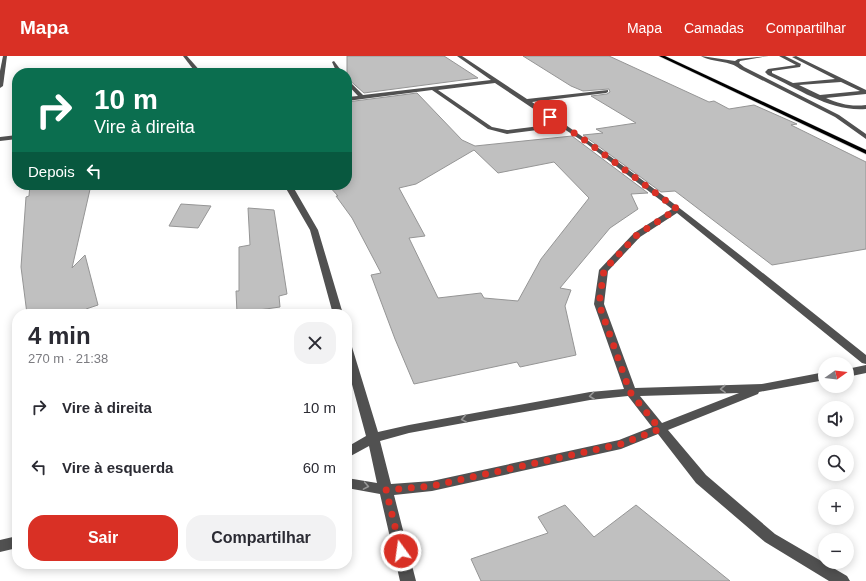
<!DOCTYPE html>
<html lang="pt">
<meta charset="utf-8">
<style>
:root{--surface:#fff;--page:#f2f2f3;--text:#2b2b33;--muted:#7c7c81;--accent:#d93025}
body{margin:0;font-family:Arial,sans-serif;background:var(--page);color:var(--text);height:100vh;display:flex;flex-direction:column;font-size:15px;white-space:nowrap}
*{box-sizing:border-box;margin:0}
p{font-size:13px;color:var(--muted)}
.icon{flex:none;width:22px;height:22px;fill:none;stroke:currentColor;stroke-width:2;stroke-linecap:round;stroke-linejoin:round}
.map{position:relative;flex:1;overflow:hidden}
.details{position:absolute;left:12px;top:253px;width:340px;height:260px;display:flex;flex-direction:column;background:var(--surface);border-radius:16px;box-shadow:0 2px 10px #0003}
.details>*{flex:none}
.guide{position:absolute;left:12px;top:12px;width:340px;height:122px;border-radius:16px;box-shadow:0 2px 10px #0003;background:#0b6e4f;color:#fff;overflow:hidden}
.needle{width:26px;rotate:76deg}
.buttons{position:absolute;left:818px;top:301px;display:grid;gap:8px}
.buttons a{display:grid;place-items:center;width:36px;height:36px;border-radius:50%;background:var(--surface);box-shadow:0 2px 10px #0003;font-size:20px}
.pin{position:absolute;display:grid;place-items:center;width:34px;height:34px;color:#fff;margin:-17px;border-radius:8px;box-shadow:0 2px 6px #0006}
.me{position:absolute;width:44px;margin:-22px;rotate:346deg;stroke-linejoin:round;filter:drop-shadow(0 0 3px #0008)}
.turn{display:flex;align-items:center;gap:14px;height:84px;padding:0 16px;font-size:18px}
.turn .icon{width:52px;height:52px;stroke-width:2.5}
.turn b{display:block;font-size:28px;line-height:34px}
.then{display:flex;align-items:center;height:38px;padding:0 16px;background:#0003;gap:8px;font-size:15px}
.round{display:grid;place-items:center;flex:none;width:42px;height:42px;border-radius:16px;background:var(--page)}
.headline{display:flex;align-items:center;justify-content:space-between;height:68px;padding:0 16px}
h1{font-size:24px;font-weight:800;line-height:30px}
.primary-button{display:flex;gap:8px;margin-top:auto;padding:8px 16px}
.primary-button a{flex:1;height:46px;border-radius:16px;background:var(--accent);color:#fff;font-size:16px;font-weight:800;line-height:46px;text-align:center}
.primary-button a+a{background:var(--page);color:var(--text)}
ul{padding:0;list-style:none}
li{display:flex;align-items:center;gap:12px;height:60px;padding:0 16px}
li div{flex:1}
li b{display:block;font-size:15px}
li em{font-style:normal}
header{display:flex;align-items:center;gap:24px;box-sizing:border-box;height:56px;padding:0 20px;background:var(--accent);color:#fff}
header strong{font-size:19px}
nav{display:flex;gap:22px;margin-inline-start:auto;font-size:14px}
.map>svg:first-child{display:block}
.building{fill:#c0c0c0;stroke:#959595;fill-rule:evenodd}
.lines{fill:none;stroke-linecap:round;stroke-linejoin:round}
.major-casing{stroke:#dbdbdb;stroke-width:1}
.minor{fill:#515151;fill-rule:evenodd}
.major{fill:#000;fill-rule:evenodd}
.oneway{stroke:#979797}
.route{stroke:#d93025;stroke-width:7;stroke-dasharray:0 12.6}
</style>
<header>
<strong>Mapa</strong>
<nav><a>Mapa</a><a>Camadas</a><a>Compartilhar</a></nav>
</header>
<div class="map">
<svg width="866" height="525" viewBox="0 0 866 525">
<rect width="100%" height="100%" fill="#fff"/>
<g class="building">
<polygon points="347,0 444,0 478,22 364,37 347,22"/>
<polygon points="523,0 609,0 709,46 714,45 729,53 754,49 797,68 791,69 866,106 866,193 772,209 675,135 661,136 583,79 603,77 596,73 636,67 591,40 607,38 610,36 609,33 583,35 571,30"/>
<path d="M417,37L462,84L475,90L572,80L648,137L631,138L638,153L610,172L560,232L571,234L565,250L576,299L520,311L517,306L414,328L395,283L371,219L381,217L352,162L336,140H338L328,129H347V46ZM474,94L498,117L554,106L589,142L541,203L518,245L484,242L481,237L438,242L409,182L425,180L399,132L416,128Z"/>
<polygon points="30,129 91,129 72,212 85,199 98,249 86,253 85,258 27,258 21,211 26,141 29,140"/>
<polygon points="181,148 211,150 198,172 169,170"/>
<polygon points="248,152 274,154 287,238 279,240 280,251 237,257 236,235 239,235 239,191 250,189"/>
<polygon points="565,449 594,481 636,449 730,525 481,525 471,503 548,477 538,461"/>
</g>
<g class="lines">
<defs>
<polygon id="major" points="659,0 665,0 866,94 866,98"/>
</defs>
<use href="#major" class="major-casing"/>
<g class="minor">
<polygon points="3,0 7,0 3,30 0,32 0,15"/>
<polygon points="183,0 187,0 202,17 196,17"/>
<path d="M457,0H462L527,43L608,34V36L606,37L532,46C648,123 756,212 866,299V308L862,307L677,157L640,181L608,215L604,248L635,332L762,328L825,316V324L759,336L758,338L668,374L706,419L775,478L847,520L850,525H829L765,486L696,427L658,378L621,393L432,435L394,439L416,525H400L380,438L347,432V422L377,427L369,390L347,402V391L366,380L347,310V288L352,291L378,376L409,369L590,336L624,333L594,248L599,214L634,177L672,153L587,88L561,71L507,78L488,73L432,34L347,45V41L358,40L347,28V23L363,39L491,24ZM495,27L556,68L507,74L492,71L438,34ZM739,337L662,367L640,340ZM628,340L652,371L619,384L432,425L391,428L380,385L409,377L590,344Z"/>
<path d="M701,0L735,5L738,3L769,0L740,5L739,7L744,11L839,59L866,78V83L835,61L740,13C730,4 713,7 701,0Z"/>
<path d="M779,0H785L801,8L800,11L772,15V17L793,27L835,23L792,1L796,0L866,34V38L826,42C840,48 851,51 866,49V53C831,56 799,33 768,19L765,16L768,13L796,9ZM841,26L860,35L820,39L799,29Z"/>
<polygon points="334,5 343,17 337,17 332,6"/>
<polygon points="17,79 17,83 0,85 0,81"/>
<polygon points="284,129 292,129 318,174 343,258 333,258 310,174"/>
<polygon points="866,309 866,317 847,321 847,313"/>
<polygon points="17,480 17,492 0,496 0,484"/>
</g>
<use href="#major" class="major"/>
</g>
<defs><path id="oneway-chevron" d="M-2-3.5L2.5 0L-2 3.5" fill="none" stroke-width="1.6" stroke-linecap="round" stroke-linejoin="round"/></defs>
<g class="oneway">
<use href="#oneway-chevron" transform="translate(723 333) rotate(178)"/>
<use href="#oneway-chevron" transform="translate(592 340) rotate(173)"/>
<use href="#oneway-chevron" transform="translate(464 363) rotate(170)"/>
<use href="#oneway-chevron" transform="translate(366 430) rotate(10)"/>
</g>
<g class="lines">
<polyline class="route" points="401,495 386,434 432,430 621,388 660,373 630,336 599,248 604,214 637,179 677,153 589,87 550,61"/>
</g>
</svg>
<div class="buttons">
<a><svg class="needle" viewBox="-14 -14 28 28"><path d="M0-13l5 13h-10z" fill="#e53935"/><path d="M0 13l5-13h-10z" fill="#7c7c81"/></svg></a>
<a><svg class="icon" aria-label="sound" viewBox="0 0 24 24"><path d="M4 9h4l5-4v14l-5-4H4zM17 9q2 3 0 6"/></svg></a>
<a><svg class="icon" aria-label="search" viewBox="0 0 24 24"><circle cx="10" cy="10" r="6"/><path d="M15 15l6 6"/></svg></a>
<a>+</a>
<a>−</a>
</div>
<div class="pin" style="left:550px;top:61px;background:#d93025"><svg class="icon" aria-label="arrive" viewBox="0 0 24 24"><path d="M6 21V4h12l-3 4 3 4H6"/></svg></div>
<svg class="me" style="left:401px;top:495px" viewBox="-20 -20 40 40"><circle r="17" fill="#d93025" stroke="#fff" stroke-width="3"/><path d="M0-11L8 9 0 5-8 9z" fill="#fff"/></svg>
<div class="guide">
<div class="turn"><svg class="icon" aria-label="right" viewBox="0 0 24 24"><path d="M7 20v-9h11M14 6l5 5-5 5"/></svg><div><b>10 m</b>Vire à direita</div></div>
<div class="then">Depois<svg class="icon" aria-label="left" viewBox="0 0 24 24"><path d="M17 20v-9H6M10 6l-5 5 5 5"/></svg></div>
</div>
<section class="details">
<div class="headline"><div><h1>4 min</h1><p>270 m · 21:38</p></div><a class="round"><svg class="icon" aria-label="close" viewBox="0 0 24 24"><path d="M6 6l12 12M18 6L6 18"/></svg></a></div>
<ul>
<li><svg class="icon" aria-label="right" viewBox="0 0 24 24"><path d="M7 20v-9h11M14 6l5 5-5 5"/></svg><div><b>Vire à direita</b></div><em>10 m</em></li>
<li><svg class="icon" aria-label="left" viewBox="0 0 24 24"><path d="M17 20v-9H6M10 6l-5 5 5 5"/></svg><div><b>Vire à esquerda</b></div><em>60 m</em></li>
</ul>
<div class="primary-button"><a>Sair</a><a>Compartilhar</a></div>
</section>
</div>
